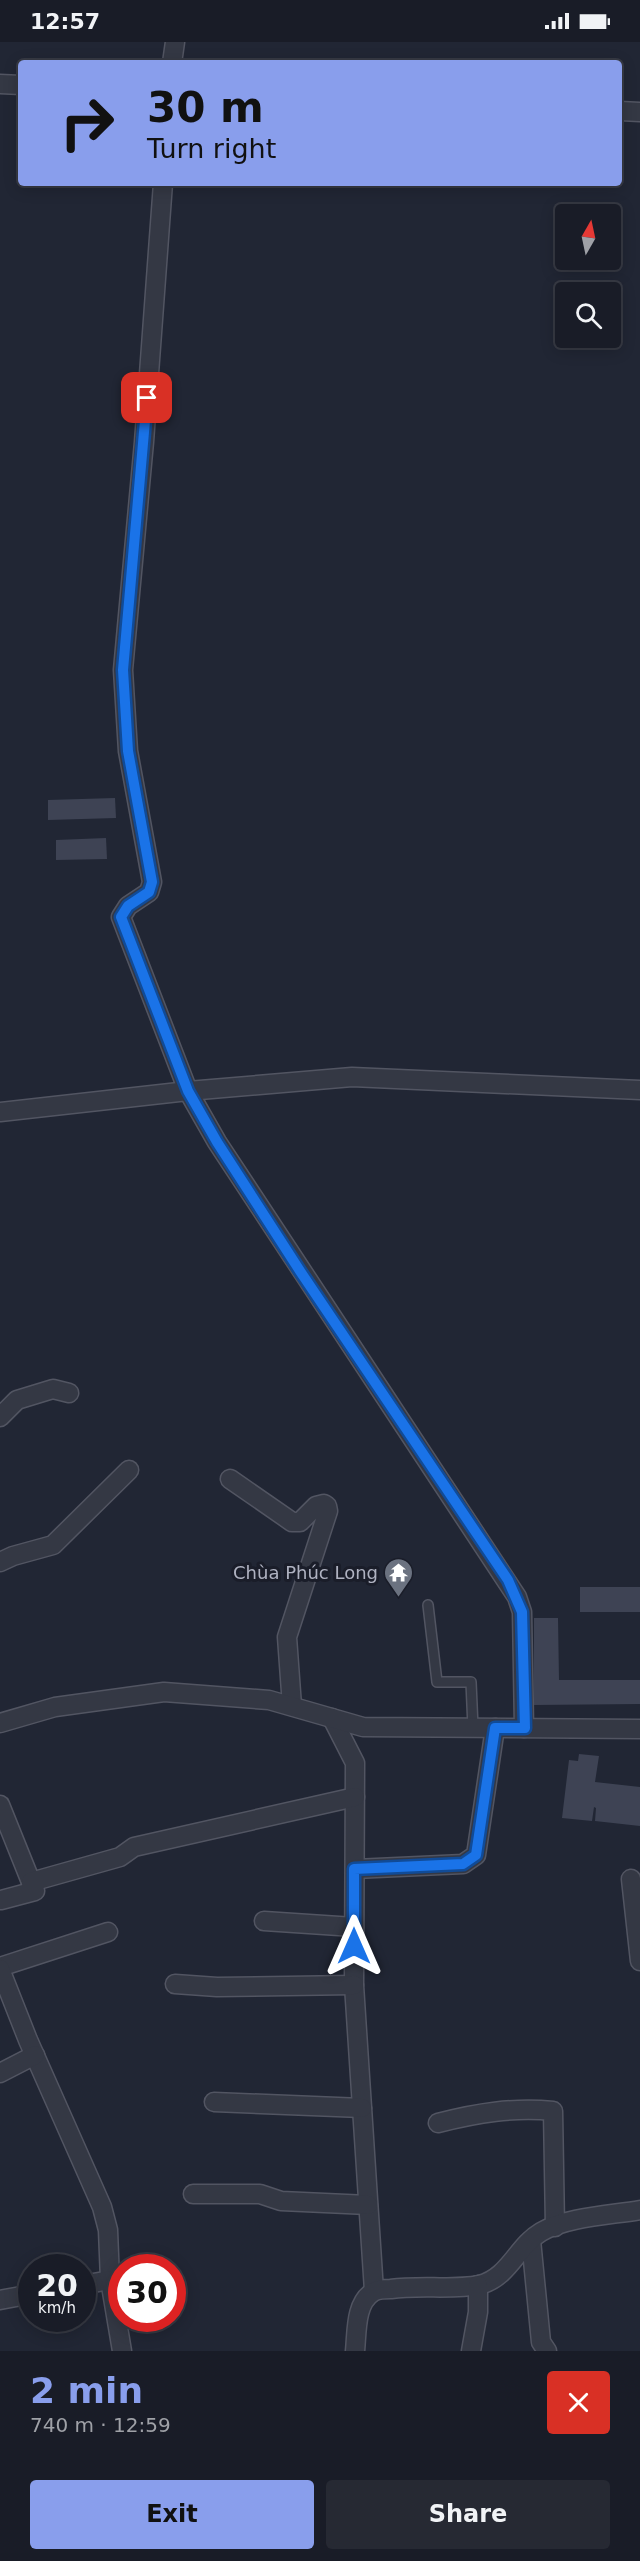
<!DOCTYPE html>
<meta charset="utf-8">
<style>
:root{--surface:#191c27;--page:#262933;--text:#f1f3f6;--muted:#9fa1a7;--line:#373a44;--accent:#899eec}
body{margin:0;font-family:"DejaVu Sans",sans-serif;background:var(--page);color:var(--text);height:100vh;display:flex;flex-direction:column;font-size:22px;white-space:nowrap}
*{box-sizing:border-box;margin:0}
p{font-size:20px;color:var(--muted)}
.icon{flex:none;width:33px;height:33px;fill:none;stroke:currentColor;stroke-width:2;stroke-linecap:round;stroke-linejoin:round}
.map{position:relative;height:2309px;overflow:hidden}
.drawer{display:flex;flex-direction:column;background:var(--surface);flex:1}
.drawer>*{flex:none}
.guide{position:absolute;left:18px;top:18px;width:604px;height:126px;border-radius:6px;box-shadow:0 3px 15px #0003,0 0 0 2px var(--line);background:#899eec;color:#111;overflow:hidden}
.needle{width:39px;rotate:9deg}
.fabs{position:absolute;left:555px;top:162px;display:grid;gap:12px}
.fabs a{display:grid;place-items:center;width:66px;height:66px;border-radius:6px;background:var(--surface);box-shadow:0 3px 15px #0003,0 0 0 2px var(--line);font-size:30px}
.speed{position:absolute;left:18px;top:2212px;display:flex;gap:12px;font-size:30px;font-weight:700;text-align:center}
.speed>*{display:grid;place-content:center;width:78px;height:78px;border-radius:50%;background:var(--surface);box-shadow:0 3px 15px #0003,0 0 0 2px var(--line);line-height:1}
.speed small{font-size:15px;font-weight:400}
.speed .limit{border:9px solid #d22;background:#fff;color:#111}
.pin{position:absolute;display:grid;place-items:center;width:51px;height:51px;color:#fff;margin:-26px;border-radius:12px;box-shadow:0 3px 9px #0006}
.me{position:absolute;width:66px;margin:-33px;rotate:0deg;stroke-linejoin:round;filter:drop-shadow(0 0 4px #0008)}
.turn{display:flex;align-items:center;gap:21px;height:126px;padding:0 30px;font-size:27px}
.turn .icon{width:78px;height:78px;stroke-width:2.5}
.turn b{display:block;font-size:42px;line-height:51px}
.round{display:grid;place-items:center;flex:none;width:63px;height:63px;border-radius:6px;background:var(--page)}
.summary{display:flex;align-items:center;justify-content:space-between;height:102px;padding:0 30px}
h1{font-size:36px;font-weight:700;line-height:45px;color:var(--accent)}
.button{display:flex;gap:12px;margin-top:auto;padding:12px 30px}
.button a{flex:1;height:69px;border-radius:6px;background:var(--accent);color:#111;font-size:24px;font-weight:700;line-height:69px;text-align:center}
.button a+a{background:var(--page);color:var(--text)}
.status{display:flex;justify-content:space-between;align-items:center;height:42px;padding:0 30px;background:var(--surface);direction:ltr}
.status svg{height:16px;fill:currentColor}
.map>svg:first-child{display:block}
.building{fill:#3e4354}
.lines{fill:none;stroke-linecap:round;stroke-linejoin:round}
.service-casing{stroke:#525562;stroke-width:12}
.minor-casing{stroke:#525562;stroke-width:21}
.service{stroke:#343844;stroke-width:9}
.minor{stroke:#343844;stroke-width:18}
.route-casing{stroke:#114b97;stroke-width:15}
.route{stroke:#1a73e8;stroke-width:10}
.labels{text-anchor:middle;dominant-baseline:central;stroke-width:6;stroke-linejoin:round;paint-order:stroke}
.poi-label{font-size:18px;fill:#afb2c1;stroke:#1a1d29;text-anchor:end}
</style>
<div class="status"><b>12:57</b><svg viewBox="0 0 49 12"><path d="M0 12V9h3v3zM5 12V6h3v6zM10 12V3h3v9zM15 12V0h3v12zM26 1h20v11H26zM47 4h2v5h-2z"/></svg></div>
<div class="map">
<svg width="640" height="2309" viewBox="0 0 640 2309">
<rect width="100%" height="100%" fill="#212634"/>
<g class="building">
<polygon points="115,756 116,776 48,778 48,758"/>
<polygon points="106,796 107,817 56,818 56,798"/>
<rect x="580" y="1545" width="60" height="25"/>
<polygon points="534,1576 558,1576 559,1638 640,1638 640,1662 534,1663"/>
<polygon points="579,1712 599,1714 595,1740 640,1745 640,1784 595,1779 596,1766 594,1765 592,1779 562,1776 569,1718 578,1719"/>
</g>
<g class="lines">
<defs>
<polyline id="service" points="428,1563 437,1640 471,1640 473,1686"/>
<g id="minor">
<polyline points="172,21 175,0"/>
<polyline points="0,42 21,43"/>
<polyline points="620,69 640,70"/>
<polyline points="163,141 144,400 123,628 128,709 152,840 149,850 128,864 121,875 188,1049 217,1100 517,1555 522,1570 524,1686"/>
<polyline points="0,1070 188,1049 352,1035 640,1048"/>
<polyline points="0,1375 17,1358 53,1347 69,1351"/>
<polyline points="230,1437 292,1480 300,1480 316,1464 324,1462 327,1464 328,1469 287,1595 292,1664"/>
<polyline points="0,1520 13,1514 53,1503 129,1428"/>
<polyline points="332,1676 355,1721 354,1943 374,2249"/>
<polyline points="0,1681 55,1665 164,1650 269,1658 363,1685 640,1687"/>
<polyline points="0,1763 31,1840"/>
<polyline points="355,1827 463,1822 476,1813 495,1686"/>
<polyline points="631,1837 640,1919"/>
<polyline points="1,1858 35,1849 31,1840 120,1815 134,1805 355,1755"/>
<polyline points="264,1879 354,1885"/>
<polyline points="0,1925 108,1890"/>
<polyline points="0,1927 28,1998 102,2165 108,2188 110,2238 122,2309"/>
<polyline points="175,1942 217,1945 354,1943"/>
<polyline points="0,2031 35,2013"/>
<polyline points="214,2060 362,2066"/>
<path d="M438,2081C477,2071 514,2065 553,2069L555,2185"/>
<polyline points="193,2152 260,2152 281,2159 368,2163"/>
<polyline points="531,2198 541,2300 547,2309"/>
<polyline points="82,2243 110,2238"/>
<polyline points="0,2258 32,2252"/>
<path d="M355,2309C357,2290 355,2261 373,2250C378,2247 386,2247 391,2247C418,2243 455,2248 479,2243C509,2236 517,2204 541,2190C566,2175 611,2173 640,2168"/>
<polyline points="471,2309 478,2270 478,2243"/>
</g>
</defs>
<use href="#service" class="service-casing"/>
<use href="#minor" class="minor-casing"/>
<use href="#service" class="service"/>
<use href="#minor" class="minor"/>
</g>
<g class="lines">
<defs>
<polyline id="route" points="147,356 123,628 128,709 152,840 149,850 128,864 121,875 188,1049 217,1100 300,1229 508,1538 522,1570 525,1686 495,1686 476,1813 463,1822 354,1827 354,1904"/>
</defs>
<use href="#route" class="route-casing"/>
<use href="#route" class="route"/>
</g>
<defs>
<symbol id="temple-pin" viewBox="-11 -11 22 30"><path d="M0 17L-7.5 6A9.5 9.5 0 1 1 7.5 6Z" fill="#6b7280" stroke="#1a1d29"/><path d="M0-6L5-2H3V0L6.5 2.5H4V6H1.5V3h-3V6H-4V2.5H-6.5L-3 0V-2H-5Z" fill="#fff"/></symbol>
</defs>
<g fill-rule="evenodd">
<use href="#temple-pin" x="382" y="1514" width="33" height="45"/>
</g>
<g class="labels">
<g class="poi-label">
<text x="378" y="1530">Chùa Phúc Long</text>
</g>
</g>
</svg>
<div class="fabs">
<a><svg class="needle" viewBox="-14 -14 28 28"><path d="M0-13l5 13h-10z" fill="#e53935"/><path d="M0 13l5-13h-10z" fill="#9fa1a7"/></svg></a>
<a><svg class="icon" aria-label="search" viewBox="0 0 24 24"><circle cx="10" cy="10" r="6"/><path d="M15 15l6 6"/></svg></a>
</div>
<div class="speed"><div>20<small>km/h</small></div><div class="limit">30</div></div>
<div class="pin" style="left:147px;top:356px;background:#d93025"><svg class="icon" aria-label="arrive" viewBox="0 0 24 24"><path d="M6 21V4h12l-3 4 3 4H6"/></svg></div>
<svg class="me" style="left:354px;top:1904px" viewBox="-20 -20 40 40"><path d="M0-17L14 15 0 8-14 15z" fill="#1a73e8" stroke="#fff" stroke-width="4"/></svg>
<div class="guide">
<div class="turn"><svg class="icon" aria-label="right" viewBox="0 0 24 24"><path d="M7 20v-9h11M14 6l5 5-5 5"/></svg><div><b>30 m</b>Turn right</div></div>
</div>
</div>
<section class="drawer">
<div class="summary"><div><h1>2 min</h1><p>740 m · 12:59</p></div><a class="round" style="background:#d93025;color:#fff"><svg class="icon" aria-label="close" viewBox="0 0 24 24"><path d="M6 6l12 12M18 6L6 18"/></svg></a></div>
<div class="button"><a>Exit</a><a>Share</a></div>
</section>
